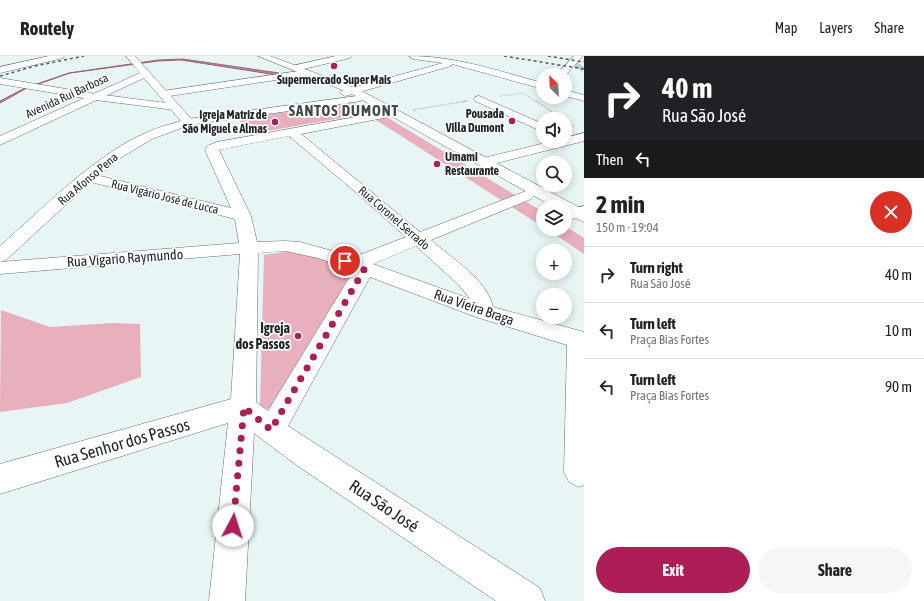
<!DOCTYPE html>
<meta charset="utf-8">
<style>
:root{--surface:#fff;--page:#f6f6f6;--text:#222;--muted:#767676;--line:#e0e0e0;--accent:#ad1e57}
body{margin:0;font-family:"Asap Condensed",sans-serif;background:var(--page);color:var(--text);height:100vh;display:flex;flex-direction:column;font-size:15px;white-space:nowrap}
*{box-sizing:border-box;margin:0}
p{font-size:13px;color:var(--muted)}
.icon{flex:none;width:22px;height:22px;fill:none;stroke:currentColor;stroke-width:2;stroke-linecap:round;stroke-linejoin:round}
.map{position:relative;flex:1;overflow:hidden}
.panel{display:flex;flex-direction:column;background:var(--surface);width:340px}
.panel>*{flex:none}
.top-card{background:#202124;color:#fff;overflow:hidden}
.needle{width:26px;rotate:336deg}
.buttons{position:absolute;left:536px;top:12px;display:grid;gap:8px}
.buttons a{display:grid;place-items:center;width:36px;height:36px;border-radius:50%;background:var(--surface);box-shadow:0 2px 10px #0003;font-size:20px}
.pin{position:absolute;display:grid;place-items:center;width:34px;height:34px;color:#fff;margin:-17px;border:2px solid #fff;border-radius:50%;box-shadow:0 1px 4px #0007}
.me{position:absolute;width:44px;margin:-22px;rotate:5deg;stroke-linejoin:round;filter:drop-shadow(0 0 3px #0008)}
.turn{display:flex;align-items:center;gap:14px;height:84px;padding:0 12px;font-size:18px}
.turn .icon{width:52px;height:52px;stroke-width:2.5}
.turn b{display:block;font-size:28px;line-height:34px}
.then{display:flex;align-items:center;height:38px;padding:0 12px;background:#0003;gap:8px;font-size:15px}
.round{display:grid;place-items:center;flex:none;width:42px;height:42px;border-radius:21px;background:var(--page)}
.overview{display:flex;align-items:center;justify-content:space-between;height:68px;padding:0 12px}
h1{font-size:24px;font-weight:700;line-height:30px}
.action{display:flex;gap:8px;margin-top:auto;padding:8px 12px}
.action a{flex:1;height:46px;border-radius:24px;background:var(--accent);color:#fff;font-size:16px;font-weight:700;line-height:46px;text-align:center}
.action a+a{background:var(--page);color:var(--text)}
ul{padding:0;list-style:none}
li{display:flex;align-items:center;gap:12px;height:56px;padding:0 12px;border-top:1px solid var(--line)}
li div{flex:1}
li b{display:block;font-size:15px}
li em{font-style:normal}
header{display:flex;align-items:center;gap:24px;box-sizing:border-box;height:56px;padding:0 20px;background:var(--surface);border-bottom:1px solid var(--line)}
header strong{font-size:19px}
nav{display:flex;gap:22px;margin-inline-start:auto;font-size:14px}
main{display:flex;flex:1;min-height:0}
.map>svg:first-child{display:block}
.green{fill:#e8afbc}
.water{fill:#cb8194;stroke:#986673}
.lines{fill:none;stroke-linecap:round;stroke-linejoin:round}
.minor-tunnel{stroke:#c0cccc;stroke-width:10;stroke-dasharray:10 4.5;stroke-linecap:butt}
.minor-casing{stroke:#647070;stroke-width:1}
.major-casing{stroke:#647070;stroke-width:1}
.path-far1{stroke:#7f8788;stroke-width:1;stroke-dasharray:0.5 1.5;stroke-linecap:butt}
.path{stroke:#7f8788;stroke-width:1.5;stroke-dasharray:0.5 1.5;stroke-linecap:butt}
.minor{fill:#fff;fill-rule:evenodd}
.major{fill:#fff;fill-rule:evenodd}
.rail{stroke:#535a5b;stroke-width:1.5;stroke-dasharray:3 3;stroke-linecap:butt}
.route{stroke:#ad1e57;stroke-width:7;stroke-dasharray:0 12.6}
.poi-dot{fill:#ad1e57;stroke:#fff;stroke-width:1.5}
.labels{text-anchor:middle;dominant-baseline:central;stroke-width:3.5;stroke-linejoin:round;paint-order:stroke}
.far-poi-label{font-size:12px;font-weight:bold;fill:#222627;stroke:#fff;text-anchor:end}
.far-street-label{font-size:12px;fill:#222627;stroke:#fff}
.street-label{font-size:14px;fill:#222627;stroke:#fff}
.poi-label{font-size:14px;font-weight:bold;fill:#222627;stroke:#fff;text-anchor:end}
.far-district-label{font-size:15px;font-weight:bold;letter-spacing:1px;fill:#3f4a4a;stroke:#fff}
.near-street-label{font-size:17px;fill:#222627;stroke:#fff}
</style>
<header>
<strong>Routely</strong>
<nav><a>Map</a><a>Layers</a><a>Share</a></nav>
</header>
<main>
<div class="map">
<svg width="584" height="545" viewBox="0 0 584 545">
<rect width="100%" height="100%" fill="#e7f5f5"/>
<g class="green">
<polygon points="354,46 370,57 250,78 239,63"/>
<polygon points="385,60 543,156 543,171 373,62"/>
<polygon points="565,170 584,182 584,198 547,173 565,173"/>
<polygon points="292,195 305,196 353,214 276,355 260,351 264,199"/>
<polygon points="1,254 50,271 113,267 140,268 141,321 67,347 0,356"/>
</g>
<polygon class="water" points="183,3 279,17 277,19 181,4 158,5 70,17 27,32 0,47 0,45 25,32 69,17 158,4"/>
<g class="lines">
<polyline class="minor-tunnel" points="578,13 581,9"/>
<defs>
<g id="minor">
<polygon points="49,0 64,0 63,2 0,17 0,11"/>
<polygon points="336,0 351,0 350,2 295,15 291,12 292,10"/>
<path d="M409,0C456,0 498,15 543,27V33L452,8L451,10L349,39L345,40L340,37L341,35L443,7L413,3Z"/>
<polygon points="574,0 583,0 565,20 556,19"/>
<polygon points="306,14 311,17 309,19 163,41 158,38 163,35"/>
<polygon points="0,22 96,38 175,48 180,51 175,54 96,44 0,28"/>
<polygon points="565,34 584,39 584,45 565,40"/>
<polygon points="357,40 361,41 362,43 361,45 188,69 184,68 182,66 184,64 188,63"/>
<polygon points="479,40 543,68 543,76 475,45 474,43 475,41"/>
<path d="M395,54L401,57L399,59L301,78L420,176L521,137L526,135L531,137L534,140L531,143L431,184C451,202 487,223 493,251L584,276V429L579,431L569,426L564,416L567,289L476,261L370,221L288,370L540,532L545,545H496L295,408L254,377L245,545H209L228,367L0,438V408L231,343L240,198L0,218V206L239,187L235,163L83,124L81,121L83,118L88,117L231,152L205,94L207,90L217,86ZM289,80L352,133L406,181L354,201L300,186L285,185L257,186L251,160L219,94ZM416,190L460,230L470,243L373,208ZM285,195L318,202L354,214L268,355L256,346L258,197Z"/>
<polygon points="584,77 584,85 485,110 480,109 478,106 480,103 553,85 565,85 565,82"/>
<polygon points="584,150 584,160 565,165 565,155"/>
</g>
<g id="major">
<path d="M126,0H135L194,66L192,68L152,83L122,101L93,124L6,204L0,206V190C42,153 93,101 143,78C155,72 168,69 181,65L144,22L0,89V80L140,17Z"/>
<polygon points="258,0 270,0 358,33 584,154 584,166 565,157 565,151 554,151 350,37"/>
</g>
</defs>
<use href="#minor" class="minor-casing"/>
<use href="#major" class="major-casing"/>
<g class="path-far1">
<polyline points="523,37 537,46"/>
<polyline points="500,40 523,37"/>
<polyline points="461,46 468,45"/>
</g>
<g class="path">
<polyline points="536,45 563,63"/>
<polyline points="413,54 467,45"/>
<polyline points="565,65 575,71"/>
</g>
<use href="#minor" class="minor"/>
<use href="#major" class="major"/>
<g class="rail">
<polyline points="504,0 584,13"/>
<polyline points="548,0 584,6"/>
<polyline points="0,20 35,10 84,0"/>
</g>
</g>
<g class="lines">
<polyline class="route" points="233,470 244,351 271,374 365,212 345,205"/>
</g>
<g class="poi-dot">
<circle cx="334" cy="10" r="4"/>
<circle cx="512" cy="65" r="4"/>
<circle cx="275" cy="66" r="4"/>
<circle cx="437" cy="108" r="4"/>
<circle cx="298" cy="280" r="4"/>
</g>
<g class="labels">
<g class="far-poi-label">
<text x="334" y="24" text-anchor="middle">Supermercado Super Mais</text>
<text x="504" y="58">Pousada<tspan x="504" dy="14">Villa Dumont</tspan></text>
<text x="267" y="59">Igreja Matriz de<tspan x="267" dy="14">São Miguel e Almas</tspan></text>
<text x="445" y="101" text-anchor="start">Umami<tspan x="445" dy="14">Restaurante</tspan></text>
</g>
<g class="far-street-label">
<text transform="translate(67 40) rotate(-25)">Avenida Rui Barbosa</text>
<text transform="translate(88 123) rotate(-40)">Rua Afonso Pena</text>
<text transform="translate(165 141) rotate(14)">Rua Vigário José de Lucca</text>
<text transform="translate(394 162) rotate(41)">Rua Coronel Serrado</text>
</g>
<g class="street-label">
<text transform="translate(125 202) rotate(-4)">Rua Vigario Raymundo</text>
<text transform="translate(474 251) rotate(19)">Rua Vieira Braga</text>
</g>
<g class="poi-label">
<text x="290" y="272">Igreja<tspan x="290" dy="16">dos Passos</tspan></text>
</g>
<g class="far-district-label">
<text x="344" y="54">SANTOS DUMONT</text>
</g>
<g class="near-street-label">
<text transform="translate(122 387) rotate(-16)">Rua Senhor dos Passos</text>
<text transform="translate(384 450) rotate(34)">Rua São José</text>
</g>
</g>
</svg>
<div class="buttons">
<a><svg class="needle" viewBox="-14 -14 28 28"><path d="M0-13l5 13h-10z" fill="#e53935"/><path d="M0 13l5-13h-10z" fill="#767676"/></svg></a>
<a><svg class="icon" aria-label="sound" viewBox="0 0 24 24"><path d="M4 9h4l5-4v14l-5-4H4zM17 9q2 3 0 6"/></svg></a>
<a><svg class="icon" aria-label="search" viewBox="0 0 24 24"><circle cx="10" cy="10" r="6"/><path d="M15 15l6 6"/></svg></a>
<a><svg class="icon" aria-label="layers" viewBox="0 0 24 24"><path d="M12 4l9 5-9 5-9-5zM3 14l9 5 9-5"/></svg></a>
<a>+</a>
<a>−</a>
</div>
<div class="pin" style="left:345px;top:205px;background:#d93025"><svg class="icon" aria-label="arrive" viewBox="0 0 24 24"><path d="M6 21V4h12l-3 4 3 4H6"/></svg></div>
<svg class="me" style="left:233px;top:470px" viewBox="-20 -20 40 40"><circle r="19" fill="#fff"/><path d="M0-13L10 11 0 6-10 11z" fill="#ad1e57"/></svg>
</div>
<section class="panel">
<div class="top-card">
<div class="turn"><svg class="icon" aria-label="right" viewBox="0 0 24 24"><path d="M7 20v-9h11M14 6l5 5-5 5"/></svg><div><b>40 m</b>Rua São José</div></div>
<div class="then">Then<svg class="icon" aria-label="left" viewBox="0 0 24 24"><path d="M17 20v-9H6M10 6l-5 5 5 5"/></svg></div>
</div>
<div class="overview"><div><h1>2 min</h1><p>150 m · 19:04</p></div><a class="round" style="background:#d93025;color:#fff"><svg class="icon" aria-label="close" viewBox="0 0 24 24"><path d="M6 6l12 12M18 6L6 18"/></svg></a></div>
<ul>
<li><svg class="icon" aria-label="right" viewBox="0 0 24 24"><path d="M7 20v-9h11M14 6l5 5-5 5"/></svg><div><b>Turn right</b><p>Rua São José</p></div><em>40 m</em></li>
<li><svg class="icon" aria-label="left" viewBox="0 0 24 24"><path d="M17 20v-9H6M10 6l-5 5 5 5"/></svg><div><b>Turn left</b><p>Praça Bias Fortes</p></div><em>10 m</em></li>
<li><svg class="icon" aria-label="left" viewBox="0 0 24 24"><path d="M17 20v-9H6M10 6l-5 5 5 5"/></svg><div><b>Turn left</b><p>Praça Bias Fortes</p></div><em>90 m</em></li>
</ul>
<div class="action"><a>Exit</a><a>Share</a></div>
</section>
</main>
